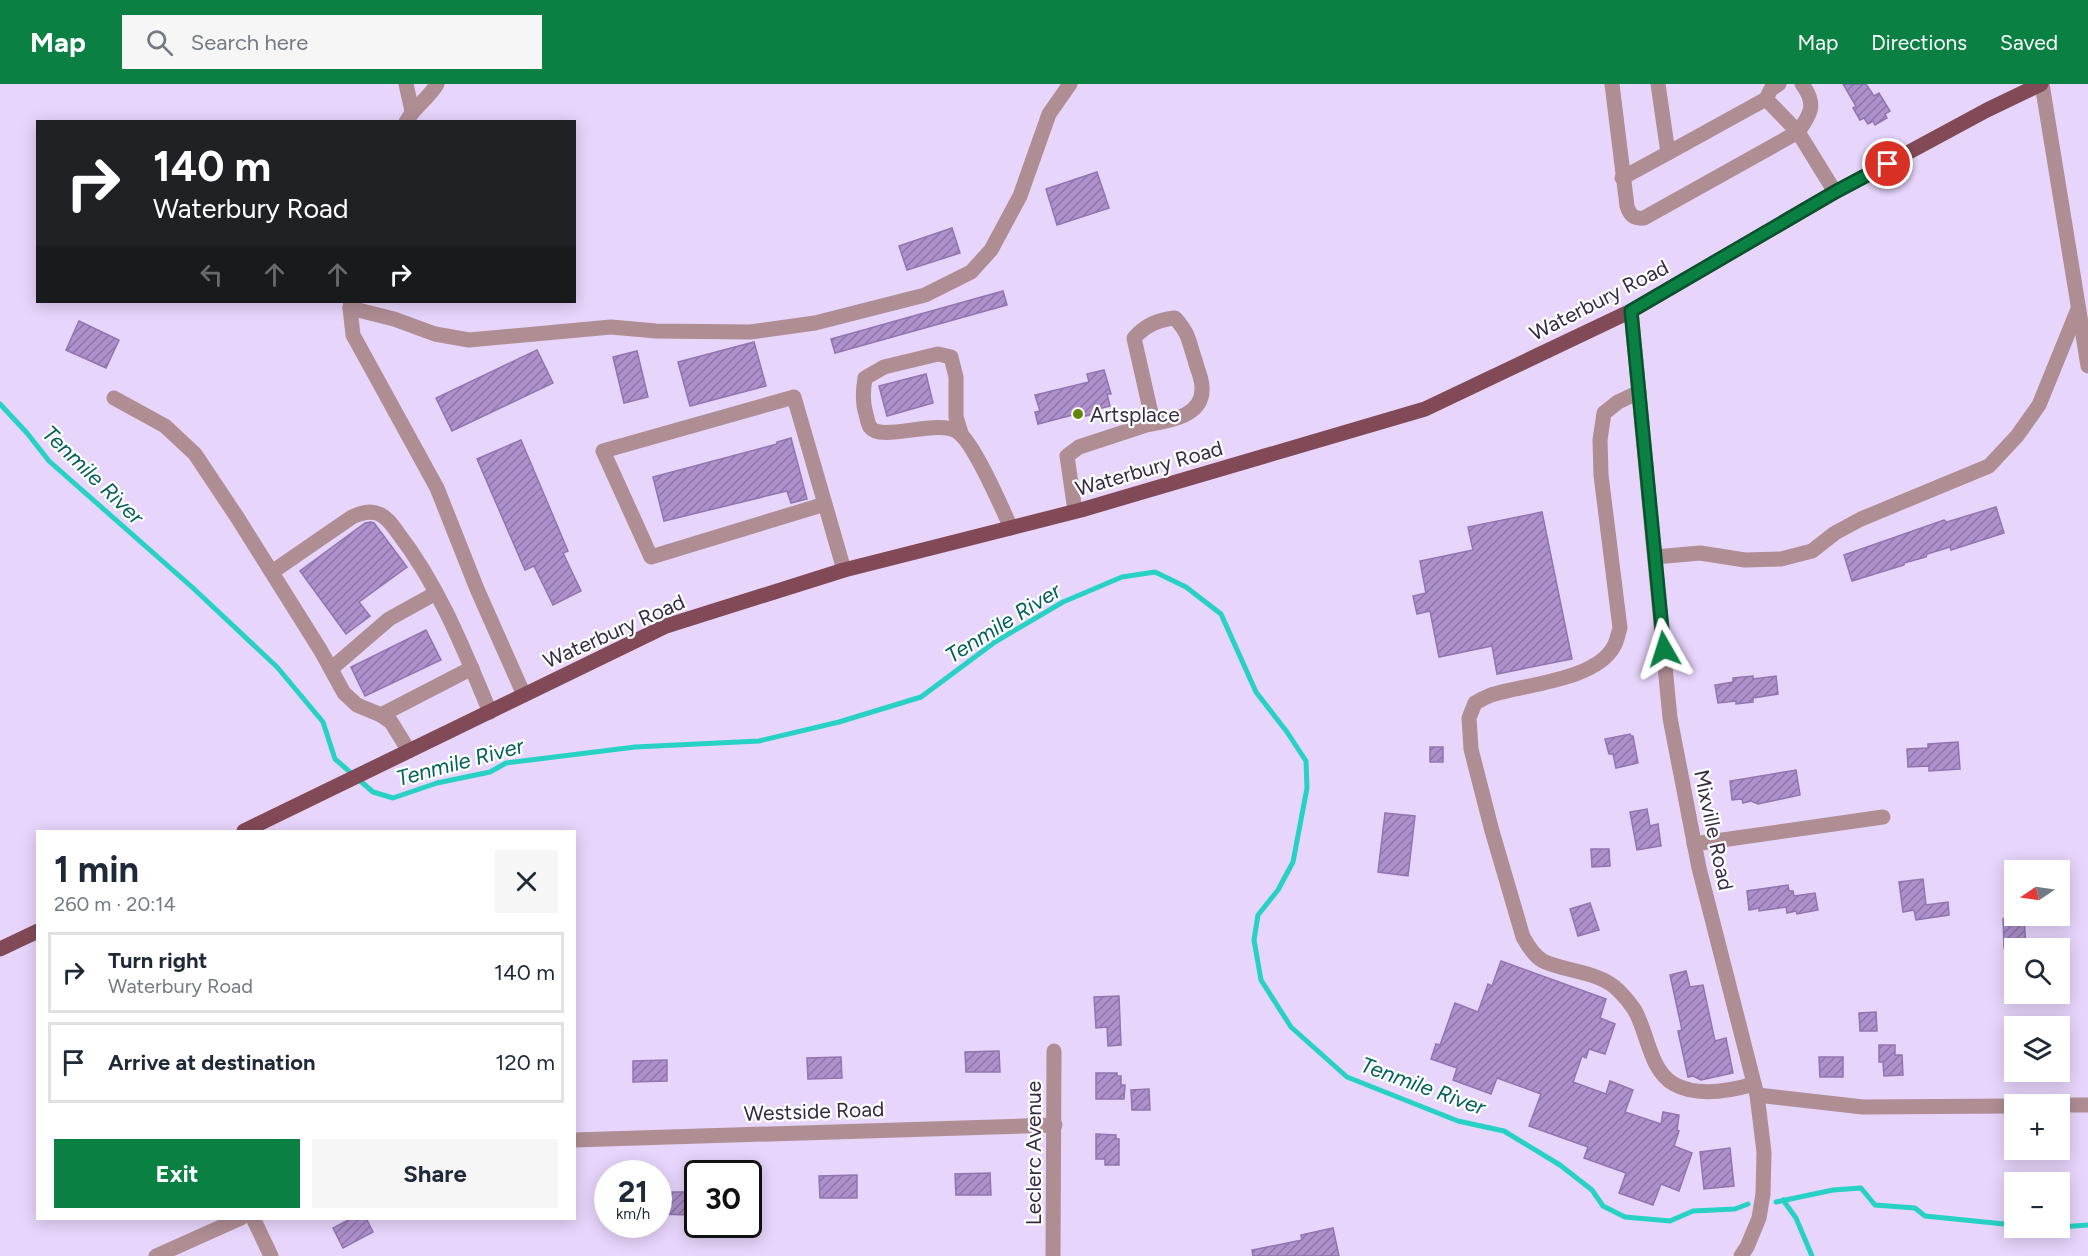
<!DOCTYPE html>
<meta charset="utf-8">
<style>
:root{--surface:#fff;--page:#f6f6f7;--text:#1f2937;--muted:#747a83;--line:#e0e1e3;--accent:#0b8043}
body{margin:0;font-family:Figtree,sans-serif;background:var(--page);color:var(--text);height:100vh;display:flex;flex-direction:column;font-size:22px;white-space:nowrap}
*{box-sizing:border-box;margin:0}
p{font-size:20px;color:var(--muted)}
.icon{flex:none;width:33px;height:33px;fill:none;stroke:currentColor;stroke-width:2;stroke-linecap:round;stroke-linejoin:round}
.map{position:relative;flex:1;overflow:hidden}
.side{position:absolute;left:36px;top:746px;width:540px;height:390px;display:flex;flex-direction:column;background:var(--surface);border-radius:0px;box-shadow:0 3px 15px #0003}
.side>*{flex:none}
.banner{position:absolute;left:36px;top:36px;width:540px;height:183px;border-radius:0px;box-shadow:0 3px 15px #0003;background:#202124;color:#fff;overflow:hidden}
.needle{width:39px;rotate:257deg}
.fabs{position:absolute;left:2004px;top:776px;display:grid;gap:12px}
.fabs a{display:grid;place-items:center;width:66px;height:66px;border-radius:0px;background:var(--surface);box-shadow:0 3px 15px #0003;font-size:30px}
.speed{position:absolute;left:594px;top:1076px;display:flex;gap:12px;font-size:30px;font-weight:700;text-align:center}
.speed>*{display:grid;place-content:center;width:78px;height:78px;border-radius:50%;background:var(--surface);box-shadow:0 3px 15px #0003;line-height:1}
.speed small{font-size:15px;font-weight:400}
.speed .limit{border:3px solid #111;border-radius:9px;background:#fff;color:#111}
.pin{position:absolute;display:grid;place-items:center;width:51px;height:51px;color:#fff;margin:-26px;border:3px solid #fff;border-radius:50%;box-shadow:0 2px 6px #0007}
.me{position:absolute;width:66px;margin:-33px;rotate:354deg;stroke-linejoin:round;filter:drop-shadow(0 0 4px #0008)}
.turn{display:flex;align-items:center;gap:21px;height:126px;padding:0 18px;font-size:27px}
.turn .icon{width:78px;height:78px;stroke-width:2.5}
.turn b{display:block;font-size:42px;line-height:51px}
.lanes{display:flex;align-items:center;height:57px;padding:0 18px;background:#0003;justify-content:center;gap:30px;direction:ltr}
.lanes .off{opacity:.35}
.round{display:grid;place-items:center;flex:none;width:63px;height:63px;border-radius:0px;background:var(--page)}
.headline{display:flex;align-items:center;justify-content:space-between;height:102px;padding:0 18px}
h1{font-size:36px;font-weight:700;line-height:45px}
.cta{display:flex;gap:12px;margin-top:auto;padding:12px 18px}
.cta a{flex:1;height:69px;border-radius:0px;background:var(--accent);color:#fff;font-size:24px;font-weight:700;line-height:69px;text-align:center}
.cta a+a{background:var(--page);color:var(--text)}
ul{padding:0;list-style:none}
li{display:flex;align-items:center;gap:18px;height:81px;margin:0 12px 9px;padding:0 6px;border:3px solid var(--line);border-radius:0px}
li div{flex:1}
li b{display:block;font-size:22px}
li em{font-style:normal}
header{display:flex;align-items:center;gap:36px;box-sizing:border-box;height:84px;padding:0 30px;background:var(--accent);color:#fff}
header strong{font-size:28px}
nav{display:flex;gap:33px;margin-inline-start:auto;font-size:21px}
.search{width:420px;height:54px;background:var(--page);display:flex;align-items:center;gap:15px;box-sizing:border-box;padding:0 21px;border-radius:0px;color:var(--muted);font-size:22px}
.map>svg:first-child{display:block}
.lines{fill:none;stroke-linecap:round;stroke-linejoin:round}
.stream{stroke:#27d1c3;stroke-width:5}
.building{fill:url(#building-hatch);stroke:#9175ae;stroke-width:1.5}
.minor{stroke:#ae8d93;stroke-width:15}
.major{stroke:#824a56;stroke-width:15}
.route-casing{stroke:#07532c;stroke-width:15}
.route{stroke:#0b8043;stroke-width:10}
.poi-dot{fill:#628606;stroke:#fff;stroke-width:2}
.labels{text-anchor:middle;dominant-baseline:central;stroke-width:4.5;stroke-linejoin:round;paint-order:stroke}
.street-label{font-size:21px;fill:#372b44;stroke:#fff}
.poi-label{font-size:21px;fill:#372b44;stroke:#fff;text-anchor:start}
.water-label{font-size:22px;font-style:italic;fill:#02615a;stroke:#fff}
</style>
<header>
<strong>Map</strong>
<div class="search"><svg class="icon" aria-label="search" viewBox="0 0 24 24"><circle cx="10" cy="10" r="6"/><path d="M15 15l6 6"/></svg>Search here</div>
<nav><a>Map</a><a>Directions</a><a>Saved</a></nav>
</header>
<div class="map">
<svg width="2088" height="1172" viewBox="0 0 2088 1172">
<defs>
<pattern id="building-hatch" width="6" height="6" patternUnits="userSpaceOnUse" patternTransform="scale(1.5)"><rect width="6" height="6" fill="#ad90cc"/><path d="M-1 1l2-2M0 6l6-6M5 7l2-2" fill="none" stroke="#8e76a7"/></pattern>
</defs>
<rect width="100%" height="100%" fill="#e7d5fb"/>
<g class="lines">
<g class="stream">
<polyline points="0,320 27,349 49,377 193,504 277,583 323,638 335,675 373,708 393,714 437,699 490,688 506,679 635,663 759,657 839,638 921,613 995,558 1063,518 1122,493 1155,488 1186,503 1221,530 1256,608 1287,648 1306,677 1307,704 1293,778 1278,806 1258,831 1254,856 1261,896 1291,943 1347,993 1458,1037 1504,1047 1560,1081 1592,1106 1603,1122 1625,1133 1670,1137 1693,1127 1735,1125 1748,1120"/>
<polyline points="1783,1116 1796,1134 1812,1172"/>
<polyline points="1776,1118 1833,1106 1861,1104 1875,1121 1915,1124 1925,1132 2014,1141"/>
<polyline points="2053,1143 2054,1143"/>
<polyline points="2060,1143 2088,1141"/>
</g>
</g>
<g class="building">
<polygon points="1843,0 1866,0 1874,12 1879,9 1890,27 1885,30 1887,34 1875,41 1873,37 1868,40 1864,34 1860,36 1853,24 1856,22"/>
<polygon points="1097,88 1109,124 1057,141 1046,105"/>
<polygon points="952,144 960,169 907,186 899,162"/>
<polygon points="1003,207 1007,221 835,269 831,255"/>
<polygon points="79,237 119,256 106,284 66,266"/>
<polygon points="754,258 766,302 690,322 678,278"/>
<polygon points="537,266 553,299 452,347 436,314"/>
<polygon points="637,267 648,313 624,319 613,273"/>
<polygon points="1104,286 1111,310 1107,310 1110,322 1098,325 1099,329 1085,332 1084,328 1038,340 1035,328 1040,327 1035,311 1089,298 1087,290"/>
<polygon points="926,290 933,319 887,332 879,302"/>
<polygon points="791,354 807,415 791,419 787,407 664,437 653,393 777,360 777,358"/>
<polygon points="521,356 568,467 563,469 581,507 553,521 534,482 525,486 477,375"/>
<polygon points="1996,423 2004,449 1951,466 1950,463 1927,470 1926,473 1904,479 1904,481 1852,497 1844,471 1944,436 1947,438"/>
<polygon points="1542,428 1572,575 1497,590 1492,562 1439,573 1430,527 1417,530 1413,512 1426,509 1420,477 1473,466 1468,443"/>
<polygon points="371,438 374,439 407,483 359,518 370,532 346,550 300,487 365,439"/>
<polygon points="426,546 441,576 365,612 351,583"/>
<polygon points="1753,592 1753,595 1776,592 1778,610 1753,614 1753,618 1736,620 1736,617 1718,619 1715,601 1733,598 1733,594"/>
<polygon points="1630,650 1631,652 1633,652 1638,679 1616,684 1613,670 1609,670 1605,655"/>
<polygon points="1958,658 1960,685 1929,687 1929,682 1908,683 1907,665 1928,664 1928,660"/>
<rect x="1430" y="663" width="13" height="15"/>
<polygon points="1796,686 1800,711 1758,720 1751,717 1743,719 1742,715 1732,716 1730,697"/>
<polygon points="1647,725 1650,742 1658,740 1661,762 1637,766 1630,728"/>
<polygon points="1385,729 1415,732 1408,792 1378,788"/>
<polygon points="1591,765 1609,765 1610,782 1592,783"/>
<polygon points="1923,795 1926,821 1948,818 1949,831 1916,836 1914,826 1903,828 1899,798"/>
<polygon points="1788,801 1789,807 1793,807 1794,812 1815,809 1818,826 1797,830 1796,827 1787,829 1786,823 1759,827 1759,824 1749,826 1747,807"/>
<polygon points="1590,819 1599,846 1578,852 1570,825"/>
<polygon points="2024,834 2026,864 2004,864 2003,835"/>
<polygon points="1501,877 1606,915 1600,934 1615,940 1605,970 1589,965 1586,974 1582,972 1573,998 1606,1010 1610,997 1633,1006 1625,1028 1661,1040 1663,1028 1679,1031 1677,1046 1679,1047 1674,1062 1692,1069 1679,1107 1661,1100 1653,1121 1619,1109 1626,1089 1584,1074 1588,1063 1529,1042 1541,1010 1497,994 1491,1010 1453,996 1457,984 1431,975 1436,960 1440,961 1455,919 1478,928 1488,900 1492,902"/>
<polygon points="1686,887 1690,903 1703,901 1715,957 1726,954 1733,989 1701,996 1693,992 1688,993 1678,947 1682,946 1670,891"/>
<polygon points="1119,912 1121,961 1108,962 1107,943 1096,944 1094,913"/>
<polygon points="1876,928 1877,947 1860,947 1859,929"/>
<polygon points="1879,961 1895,961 1895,971 1902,971 1903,991 1884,992 1883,978 1879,978"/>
<polygon points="999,967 1000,988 966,988 965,968"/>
<polygon points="841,973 842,994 808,995 807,974"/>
<polygon points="1819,973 1843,973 1843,993 1820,993"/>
<polygon points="667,976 667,997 633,998 633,977"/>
<polygon points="1096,989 1117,989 1117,992 1121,992 1121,1001 1125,1001 1124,1015 1096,1015"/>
<polygon points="1149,1005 1150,1026 1132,1026 1131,1006"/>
<polygon points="1096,1050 1116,1051 1116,1055 1119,1055 1119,1081 1105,1081 1105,1075 1096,1075"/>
<polygon points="1730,1064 1734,1102 1704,1105 1700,1068"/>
<polygon points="990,1089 991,1111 956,1111 955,1090"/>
<polygon points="857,1091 857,1114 820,1114 819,1092"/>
<polygon points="658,1108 690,1108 689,1131 658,1130"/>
<polygon points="352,1134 366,1134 373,1148 343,1164 333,1144"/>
<polygon points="1333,1144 1339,1172 1253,1172 1252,1166 1302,1156 1301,1151"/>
</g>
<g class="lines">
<g class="minor">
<polyline points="406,0 412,27"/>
<path d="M1612,0L1627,122C1630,131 1633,135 1644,134L1798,48C1811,30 1817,20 1802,0"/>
<polyline points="1658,0 1668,69 1766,15 1798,48 1835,108"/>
<polyline points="2042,0 2088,282"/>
<polyline points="1766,15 1771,5 1779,0"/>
<path d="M406,38C414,23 429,14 437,0"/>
<polyline points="1622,94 1668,69"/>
<polyline points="351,218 350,224 353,251 437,404 477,505 524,611"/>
<polyline points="350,224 394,235 435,250 469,256 611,243 656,247 750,248 815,239 925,211 971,188 991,166 1020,112 1049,30 1070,0"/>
<polyline points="1631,227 1670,634 1699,784 1757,1011 1764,1068 1763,1110 1759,1134 1747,1163 1741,1172"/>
<path d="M1639,308L1618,318L1604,329L1600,356L1601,391L1620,544C1618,550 1617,557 1614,562C1597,596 1525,600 1491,611C1486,613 1480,616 1475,619L1469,634L1471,665L1492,747L1523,853C1528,862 1534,872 1543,877C1566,888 1600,887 1619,907C1624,912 1630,919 1634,925C1648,948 1649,986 1674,1000C1697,1013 1730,1007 1754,1000"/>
<polyline points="114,314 165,342 195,370 237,433 321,567 344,609 357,621 381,631 391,638 409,667"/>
<path d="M961,349L956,333V293L951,273L938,270L884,283L865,294C863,306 862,318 866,330C867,334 868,340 870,343C881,359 938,334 958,348C974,359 1002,424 1011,444"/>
<polyline points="825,420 794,313 603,367 651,473 825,420 844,486"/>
<path d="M1075,427L1067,372L1079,363L1146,341L1152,334L1134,254C1146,241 1157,236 1175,234C1190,251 1188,256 1195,276C1197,285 1202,294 1202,303C1204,333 1168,337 1146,341"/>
<polyline points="1655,473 1700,469 1745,476 1781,475 1812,467 1835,449 1861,435 1989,382 2017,352 2039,321 2078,225"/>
<path d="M272,488L352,433C361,429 370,426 379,430C387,433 393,442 398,449C439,502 464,566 490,628"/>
<polyline points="331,585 389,535 436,509"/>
<polyline points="381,631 472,584"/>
<polyline points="1694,760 1883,733"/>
<polyline points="1757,1011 1863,1023 2014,1022"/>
<polyline points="2060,1021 2088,1021"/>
<polyline points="574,1056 1055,1041"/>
<polyline points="253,1134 271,1172"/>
<polyline points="156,1172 241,1134"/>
<polyline points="1053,1172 1054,967"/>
</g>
<g class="major">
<polyline points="244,747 666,542 844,486 1081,426 1425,325 1631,227 1835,108 1987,26 2041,0"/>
<polyline points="0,865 38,847"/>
</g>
</g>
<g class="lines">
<defs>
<polyline id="route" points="1664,565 1631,227 1835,108 1888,80"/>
</defs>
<use href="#route" class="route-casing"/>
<use href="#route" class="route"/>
</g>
<circle class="poi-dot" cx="1078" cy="330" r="6"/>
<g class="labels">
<g class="street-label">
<text transform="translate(1599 216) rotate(-27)">Waterbury Road</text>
<text transform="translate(1149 384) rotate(-16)">Waterbury Road</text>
<text transform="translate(614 547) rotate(-24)">Waterbury Road</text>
<text transform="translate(1714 746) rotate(78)">Mixville Road</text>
<text transform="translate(814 1027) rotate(-2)">Westside Road</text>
<text transform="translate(1033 1069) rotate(-90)">Leclerc Avenue</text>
</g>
<g class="poi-label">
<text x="1090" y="330">Artsplace</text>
</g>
<g class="water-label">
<text transform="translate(93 391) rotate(44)">Tenmile River</text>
<text transform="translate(1003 539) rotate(-32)">Tenmile River</text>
<text transform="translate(460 678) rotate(-15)">Tenmile River</text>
<text transform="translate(1423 1002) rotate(20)">Tenmile River</text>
</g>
</g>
</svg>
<div class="fabs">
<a><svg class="needle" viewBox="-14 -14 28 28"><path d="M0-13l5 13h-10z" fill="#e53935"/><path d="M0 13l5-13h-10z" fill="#747a83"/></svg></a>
<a><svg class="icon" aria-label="search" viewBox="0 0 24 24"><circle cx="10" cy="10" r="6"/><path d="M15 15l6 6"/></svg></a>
<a><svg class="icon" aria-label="layers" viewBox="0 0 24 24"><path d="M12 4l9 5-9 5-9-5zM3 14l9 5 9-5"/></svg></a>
<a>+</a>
<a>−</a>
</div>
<div class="speed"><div>21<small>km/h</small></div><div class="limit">30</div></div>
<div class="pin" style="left:1888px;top:80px;background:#d93025"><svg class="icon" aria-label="arrive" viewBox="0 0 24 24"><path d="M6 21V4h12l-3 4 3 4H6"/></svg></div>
<svg class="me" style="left:1664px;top:565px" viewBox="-20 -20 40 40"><path d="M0-17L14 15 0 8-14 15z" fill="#0b8043" stroke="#fff" stroke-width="4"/></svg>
<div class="banner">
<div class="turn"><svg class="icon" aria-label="right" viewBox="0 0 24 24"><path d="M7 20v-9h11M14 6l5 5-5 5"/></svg><div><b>140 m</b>Waterbury Road</div></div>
<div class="lanes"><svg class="icon off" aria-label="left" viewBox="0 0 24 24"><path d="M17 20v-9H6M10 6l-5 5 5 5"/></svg><svg class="icon off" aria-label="ahead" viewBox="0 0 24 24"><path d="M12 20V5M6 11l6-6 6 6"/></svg><svg class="icon off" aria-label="ahead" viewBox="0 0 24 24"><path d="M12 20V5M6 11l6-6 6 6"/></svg><svg class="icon" aria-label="right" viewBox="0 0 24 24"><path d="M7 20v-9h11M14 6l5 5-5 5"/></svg></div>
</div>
<section class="side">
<div class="headline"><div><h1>1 min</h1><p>260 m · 20:14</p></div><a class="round"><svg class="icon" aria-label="close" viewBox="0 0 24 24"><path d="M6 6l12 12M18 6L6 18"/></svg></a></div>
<ul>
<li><svg class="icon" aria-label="right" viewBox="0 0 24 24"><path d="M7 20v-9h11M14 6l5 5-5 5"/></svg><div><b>Turn right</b><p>Waterbury Road</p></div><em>140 m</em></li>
<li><svg class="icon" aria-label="arrive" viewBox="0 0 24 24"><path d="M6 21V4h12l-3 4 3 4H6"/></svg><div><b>Arrive at destination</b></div><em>120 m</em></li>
</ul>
<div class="cta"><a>Exit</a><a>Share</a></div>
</section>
</div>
